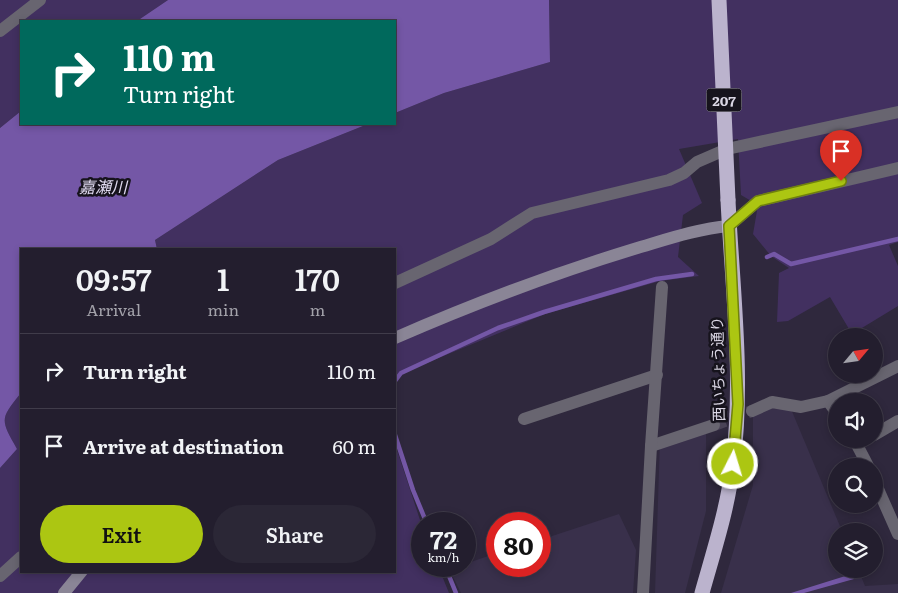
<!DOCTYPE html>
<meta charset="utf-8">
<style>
:root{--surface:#231e2e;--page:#2b2736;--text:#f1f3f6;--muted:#a3a2aa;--line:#403c4a;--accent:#acc612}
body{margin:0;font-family:Literata,"Noto Sans JP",serif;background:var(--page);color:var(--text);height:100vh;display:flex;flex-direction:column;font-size:19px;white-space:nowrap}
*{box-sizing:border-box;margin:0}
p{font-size:16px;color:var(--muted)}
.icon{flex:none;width:28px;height:28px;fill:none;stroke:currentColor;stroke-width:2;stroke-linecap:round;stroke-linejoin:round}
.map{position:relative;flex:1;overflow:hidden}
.drawer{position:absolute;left:20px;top:248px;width:376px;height:325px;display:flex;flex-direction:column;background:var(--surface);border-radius:0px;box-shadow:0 2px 8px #0003,0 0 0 1px var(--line)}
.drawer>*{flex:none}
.banner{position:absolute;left:20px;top:20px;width:376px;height:105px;border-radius:0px;box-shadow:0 2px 8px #0003,0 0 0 1px var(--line);background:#00695c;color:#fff;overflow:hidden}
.needle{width:32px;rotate:61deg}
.controls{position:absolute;left:828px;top:328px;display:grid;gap:10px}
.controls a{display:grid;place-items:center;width:55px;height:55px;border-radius:50%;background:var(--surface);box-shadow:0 2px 8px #0003,0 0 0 1px var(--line);font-size:25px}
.speed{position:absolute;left:411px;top:512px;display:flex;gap:10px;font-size:25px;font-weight:700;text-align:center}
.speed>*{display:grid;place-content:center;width:65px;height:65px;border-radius:50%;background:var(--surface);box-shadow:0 2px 8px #0003,0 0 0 1px var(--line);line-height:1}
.speed small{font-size:12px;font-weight:400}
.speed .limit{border:8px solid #d22;background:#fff;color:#111}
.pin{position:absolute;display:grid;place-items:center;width:42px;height:42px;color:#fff;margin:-51px -21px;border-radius:50% 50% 50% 0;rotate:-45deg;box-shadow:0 0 5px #0007}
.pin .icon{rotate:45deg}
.me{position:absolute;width:55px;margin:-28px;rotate:5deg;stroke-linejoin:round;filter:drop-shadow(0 0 4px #0008)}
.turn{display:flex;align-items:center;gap:18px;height:105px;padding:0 20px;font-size:22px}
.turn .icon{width:65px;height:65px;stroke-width:2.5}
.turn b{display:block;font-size:35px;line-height:42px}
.eta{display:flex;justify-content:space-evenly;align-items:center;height:85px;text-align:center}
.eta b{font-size:30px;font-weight:600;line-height:35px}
.action{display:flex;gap:10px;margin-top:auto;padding:10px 20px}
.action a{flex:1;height:58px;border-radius:30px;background:var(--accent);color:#111;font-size:20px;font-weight:600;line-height:58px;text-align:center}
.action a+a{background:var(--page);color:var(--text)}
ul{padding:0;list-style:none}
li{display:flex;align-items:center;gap:15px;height:75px;padding:0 20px;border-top:1px solid var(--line)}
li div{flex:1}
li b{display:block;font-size:19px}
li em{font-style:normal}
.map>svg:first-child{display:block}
.built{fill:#39304b}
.green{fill:#423060}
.water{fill:#7457a6}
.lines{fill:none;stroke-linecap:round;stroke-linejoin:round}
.stream{stroke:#7457a6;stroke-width:4.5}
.street-tunnel{stroke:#494256;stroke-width:12;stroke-dasharray:12 6;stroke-linecap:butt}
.street{stroke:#686570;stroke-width:12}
.secondary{stroke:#8a8596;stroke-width:12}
.highway{stroke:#bbb3cd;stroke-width:15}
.highway-bridge{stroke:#bbb3cd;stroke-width:15}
.route-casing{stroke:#70810c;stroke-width:12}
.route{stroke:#acc612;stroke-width:9}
.labels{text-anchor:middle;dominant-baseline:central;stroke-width:5;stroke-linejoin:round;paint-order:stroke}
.shield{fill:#16131c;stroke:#9f9ca8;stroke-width:1}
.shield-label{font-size:14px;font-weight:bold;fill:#dad6e4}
.street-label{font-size:15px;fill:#dad6e4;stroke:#16131c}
.water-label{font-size:16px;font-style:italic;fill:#e1dbf1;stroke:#16131c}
</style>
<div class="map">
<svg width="898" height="593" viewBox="0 0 898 593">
<rect width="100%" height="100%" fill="#2f283d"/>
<g class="built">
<polygon points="769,408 791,409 842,531 836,531 836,569 858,569 865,586 898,584 898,593 721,593 753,485 753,415"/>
<polygon points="706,425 706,511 685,593 655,593 660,440"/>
<polygon points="619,514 636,550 633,593 461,593 449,569 465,566 465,564 497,553 498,566 540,566 540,540"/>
</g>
<g class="green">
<polygon points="0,0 168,0 137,21 21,21 21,111 0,128"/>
<polygon points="549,0 898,0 898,242 889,245 898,266 898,306 852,334 830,297 788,321 777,322 779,273 789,268 771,256 753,234 758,205 741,195 738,139 679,149 702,203 683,215 678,257 699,276 660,281 545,314 395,376 395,249 157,249 155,240 278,160 368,124 395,124 395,113 444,93 550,62"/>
<path d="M21,393V571H395V444L422,526V566H438L449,593H0V468L17,449C0,419 0,419 21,393Z"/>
</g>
<g class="water">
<polygon points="168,0 549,0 550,62 444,93 395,113 395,21 137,21"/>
<path d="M21,111V124H368L278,160L155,240L157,249H21V393C0,419 0,419 17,449L0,468V128Z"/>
<polygon points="855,573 854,579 804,593 791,593"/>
</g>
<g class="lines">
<g class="stream">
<polyline points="767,257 774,254 791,264 898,239"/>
<polyline points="395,381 401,373 498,328 544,312 656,279 692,274"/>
<polyline points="395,435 413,490 427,524"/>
<polyline points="445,566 456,593"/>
</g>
<polyline class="street-tunnel" points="714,425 752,411"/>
<g class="street">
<polyline points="0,31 40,0"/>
<polyline points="729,226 758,201 898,168"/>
<polyline points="395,283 491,239 532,213 669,180 684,173 697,162 727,149 898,112"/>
<polyline points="828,401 898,366"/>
<polyline points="752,411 772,402 801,407 828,401 836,412"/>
<polyline points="524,419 657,375"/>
<polyline points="874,435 898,421"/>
<polyline points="854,439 868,466"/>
<polyline points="651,446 714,425"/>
<polyline points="874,480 898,534"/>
<polyline points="0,576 21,557"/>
<polyline points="643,593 651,446 662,287"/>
</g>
<g class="secondary">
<path d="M395,338C473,304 552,274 634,249C665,240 696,229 729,226"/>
<polyline points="64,593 82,571"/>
</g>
<path class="highway" d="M702,593C714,550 728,508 733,463C744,378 732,286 728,200"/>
<polyline class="highway-bridge" points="719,0 728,200"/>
</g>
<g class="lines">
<defs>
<polyline id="route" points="733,464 738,404 729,226 758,201 841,181"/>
</defs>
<use href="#route" class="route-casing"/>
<use href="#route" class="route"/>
</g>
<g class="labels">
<rect class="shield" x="706.5" y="88.5" width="35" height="23" rx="4"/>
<g class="shield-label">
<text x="724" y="100">207</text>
</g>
<g class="street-label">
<text transform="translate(717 369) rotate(-91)">西いちょう通り</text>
</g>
<g class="water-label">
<text x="103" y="186">嘉瀬川</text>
</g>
</g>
</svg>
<div class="controls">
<a><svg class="needle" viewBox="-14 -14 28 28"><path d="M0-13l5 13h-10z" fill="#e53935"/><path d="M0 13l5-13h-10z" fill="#a3a2aa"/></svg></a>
<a><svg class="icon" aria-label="sound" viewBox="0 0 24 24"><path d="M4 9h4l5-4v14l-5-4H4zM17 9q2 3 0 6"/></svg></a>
<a><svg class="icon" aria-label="search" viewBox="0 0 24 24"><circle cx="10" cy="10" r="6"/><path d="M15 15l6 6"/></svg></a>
<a><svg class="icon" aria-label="layers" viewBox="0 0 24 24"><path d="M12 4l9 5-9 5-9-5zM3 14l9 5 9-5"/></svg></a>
</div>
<div class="speed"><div>72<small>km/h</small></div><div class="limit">80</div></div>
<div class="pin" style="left:841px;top:181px;background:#d93025"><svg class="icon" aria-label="arrive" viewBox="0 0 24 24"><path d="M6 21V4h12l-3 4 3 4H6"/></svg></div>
<svg class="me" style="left:733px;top:464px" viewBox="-20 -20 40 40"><circle r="17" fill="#acc612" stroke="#fff" stroke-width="3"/><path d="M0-11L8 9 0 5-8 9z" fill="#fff"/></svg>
<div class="banner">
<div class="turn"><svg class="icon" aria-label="right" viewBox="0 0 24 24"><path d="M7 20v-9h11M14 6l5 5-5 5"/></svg><div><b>110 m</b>Turn right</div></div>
</div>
<section class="drawer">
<div class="eta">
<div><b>09:57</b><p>Arrival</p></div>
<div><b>1</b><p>min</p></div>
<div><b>170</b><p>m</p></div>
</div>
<ul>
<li><svg class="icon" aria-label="right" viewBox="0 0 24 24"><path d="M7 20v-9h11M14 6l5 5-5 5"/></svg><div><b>Turn right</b></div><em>110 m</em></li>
<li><svg class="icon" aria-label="arrive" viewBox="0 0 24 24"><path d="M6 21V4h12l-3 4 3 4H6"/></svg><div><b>Arrive at destination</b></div><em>60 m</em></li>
</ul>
<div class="action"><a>Exit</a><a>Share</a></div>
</section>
</div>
